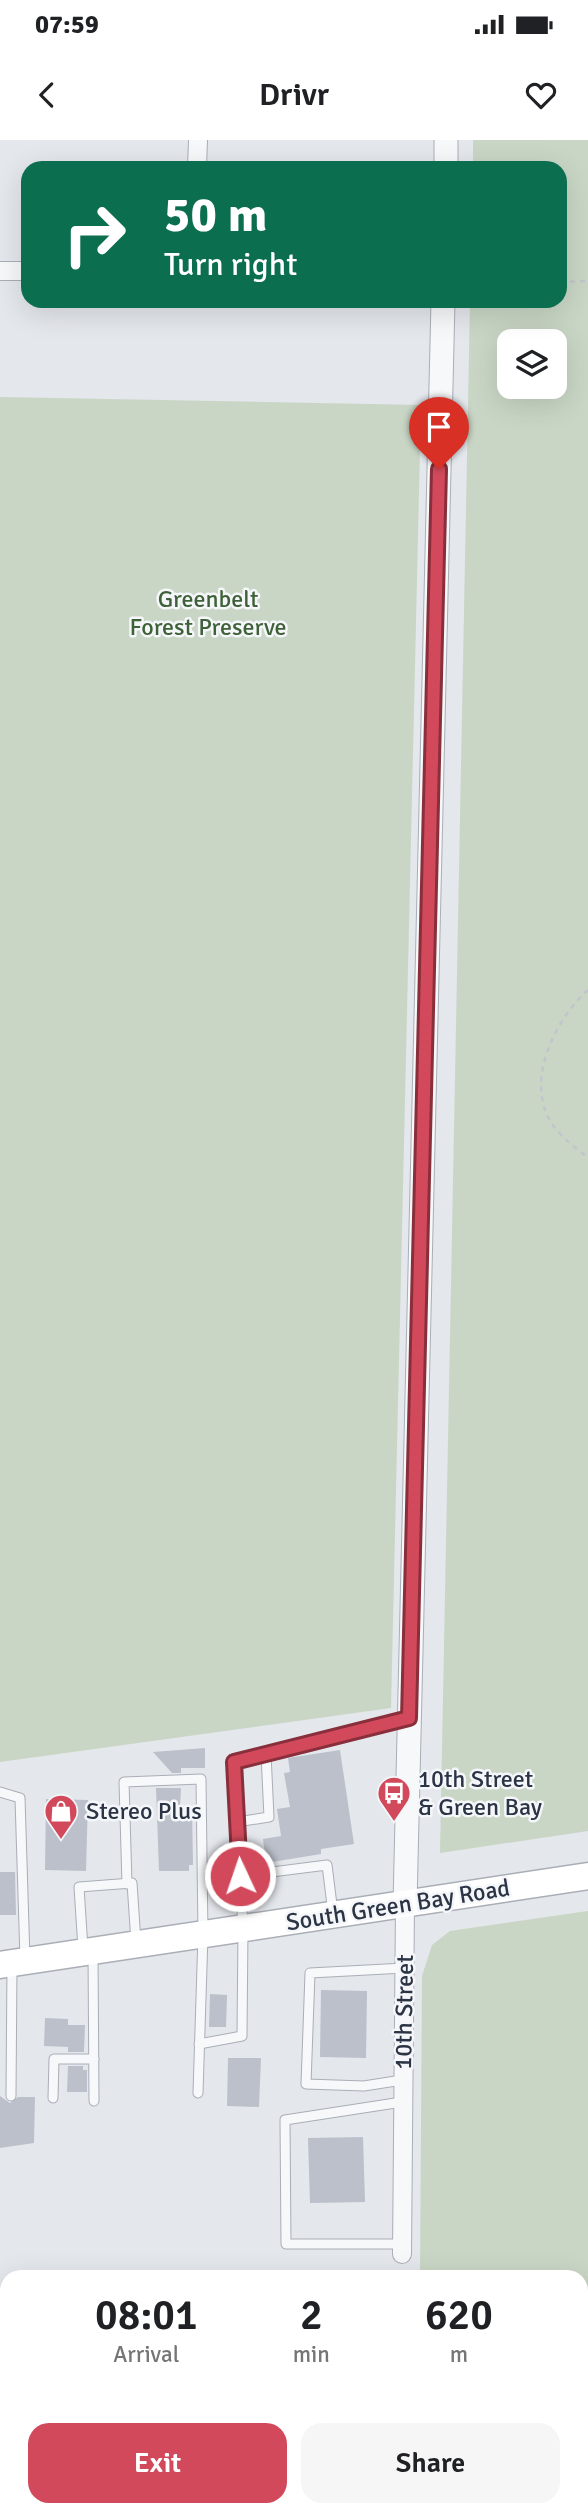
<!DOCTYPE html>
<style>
:root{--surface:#fff;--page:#f6f6f6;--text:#202124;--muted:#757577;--accent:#d1495b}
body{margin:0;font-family:Signika,sans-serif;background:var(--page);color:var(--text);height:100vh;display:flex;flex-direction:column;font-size:26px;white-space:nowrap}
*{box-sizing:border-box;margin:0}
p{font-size:23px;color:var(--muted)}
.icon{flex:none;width:38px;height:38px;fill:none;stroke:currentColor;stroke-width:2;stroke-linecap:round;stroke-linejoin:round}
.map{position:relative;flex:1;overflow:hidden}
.side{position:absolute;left:0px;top:2130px;width:588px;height:247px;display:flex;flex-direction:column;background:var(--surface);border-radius:21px 21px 0 0;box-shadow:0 7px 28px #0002}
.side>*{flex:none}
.banner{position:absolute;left:21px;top:21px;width:546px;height:147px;border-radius:21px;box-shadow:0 7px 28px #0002;background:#0b6e4f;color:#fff;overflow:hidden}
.tools{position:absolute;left:497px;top:189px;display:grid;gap:14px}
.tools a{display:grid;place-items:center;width:70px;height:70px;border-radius:14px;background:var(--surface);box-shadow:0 7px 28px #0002;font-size:35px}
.pin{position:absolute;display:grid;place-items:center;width:60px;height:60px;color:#fff;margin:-72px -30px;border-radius:50% 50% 50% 0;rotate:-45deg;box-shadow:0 0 7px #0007}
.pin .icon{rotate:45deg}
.me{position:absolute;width:77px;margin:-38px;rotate:357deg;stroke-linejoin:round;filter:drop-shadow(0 0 5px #0008)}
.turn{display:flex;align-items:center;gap:24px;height:147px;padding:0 28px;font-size:32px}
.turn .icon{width:91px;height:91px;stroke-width:2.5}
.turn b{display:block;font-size:49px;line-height:60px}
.eta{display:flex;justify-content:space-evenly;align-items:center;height:119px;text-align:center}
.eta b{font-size:42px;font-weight:600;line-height:49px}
.button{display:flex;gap:14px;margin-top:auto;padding:14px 28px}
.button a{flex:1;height:80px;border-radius:21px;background:var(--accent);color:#fff;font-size:28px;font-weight:600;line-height:80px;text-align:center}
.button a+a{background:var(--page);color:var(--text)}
.status{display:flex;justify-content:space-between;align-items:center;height:49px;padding:0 35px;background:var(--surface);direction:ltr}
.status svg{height:19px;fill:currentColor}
header{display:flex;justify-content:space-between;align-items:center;height:91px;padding:0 28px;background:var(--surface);font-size:32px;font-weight:600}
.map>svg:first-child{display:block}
.green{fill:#c9d6c5;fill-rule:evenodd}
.building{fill:#bbc0ca}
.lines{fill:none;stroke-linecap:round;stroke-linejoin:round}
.service-casing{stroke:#a9aeb7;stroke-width:11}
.minor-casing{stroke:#a9aeb7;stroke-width:20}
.tertiary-casing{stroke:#a9aeb7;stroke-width:25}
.secondary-casing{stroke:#a9aeb7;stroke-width:29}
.path{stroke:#c2c5cb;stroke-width:2.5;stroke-dasharray:5 5;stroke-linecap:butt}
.service{stroke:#f7f8fa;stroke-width:9}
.minor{stroke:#f7f8fa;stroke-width:18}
.tertiary{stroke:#f7f8fa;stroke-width:23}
.secondary{stroke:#fff;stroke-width:26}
.route-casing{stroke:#882f3b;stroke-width:18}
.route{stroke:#d1495b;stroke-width:12}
.labels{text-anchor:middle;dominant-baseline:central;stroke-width:5;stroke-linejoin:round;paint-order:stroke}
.park-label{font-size:24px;fill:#3f6138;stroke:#f4f6f9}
.poi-label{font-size:24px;fill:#2b3445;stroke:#f4f6f9;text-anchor:start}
.street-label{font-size:24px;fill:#2b3445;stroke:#f4f6f9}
</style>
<div class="status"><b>07:59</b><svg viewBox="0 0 49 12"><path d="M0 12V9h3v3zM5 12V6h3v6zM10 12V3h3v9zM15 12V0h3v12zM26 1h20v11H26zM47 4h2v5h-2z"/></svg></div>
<header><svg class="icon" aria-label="back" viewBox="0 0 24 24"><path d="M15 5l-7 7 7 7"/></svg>Drivr<svg class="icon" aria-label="heart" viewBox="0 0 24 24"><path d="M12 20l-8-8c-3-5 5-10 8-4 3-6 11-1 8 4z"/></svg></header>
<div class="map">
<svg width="588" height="2375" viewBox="0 0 588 2375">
<rect width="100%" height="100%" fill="#e4e7ec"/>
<g class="green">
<path d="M473,0H588V1691L440,1713L470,161H560V28H473ZM509,201H555V247H509Z"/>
<polygon points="0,257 421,265 391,1568 0,1622"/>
<polygon points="588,1771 588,2375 0,2375 0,2220 7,2220 7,2370 581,2370 581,2137 420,2137 422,1836 432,1805 450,1791"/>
</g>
<g class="building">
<polygon points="205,1608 205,1628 181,1628 181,1633 172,1633 153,1612"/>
<polygon points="340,1610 354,1704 321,1709 321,1714 266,1723 263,1699 281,1696 277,1669 290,1667 284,1633 290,1632 288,1618"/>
<polygon points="156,1648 181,1648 180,1667 192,1667 193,1725 189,1725 189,1731 159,1731"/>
<polygon points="46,1659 88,1660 86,1731 45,1730"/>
<polygon points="0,1732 15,1732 16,1775 0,1775"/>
<polygon points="321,1850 367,1851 366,1918 320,1917"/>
<polygon points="210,1854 227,1855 226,1887 209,1887"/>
<polygon points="45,1878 68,1879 68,1885 85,1885 84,1912 68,1912 68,1907 44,1906"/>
<polygon points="228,1918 261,1918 259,1967 227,1966"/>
<polygon points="68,1926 83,1926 83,1930 87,1930 87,1952 67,1952"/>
<polygon points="0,1956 10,1963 18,1957 35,1957 34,2003 0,2008"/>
<polygon points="363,1997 365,2062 310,2063 308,1998"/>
</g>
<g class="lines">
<defs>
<g id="service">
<polyline points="0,1652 20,1658 25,1819"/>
<polyline points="237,1682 269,1677 266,1614"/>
<polyline points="240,1736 327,1725 333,1773"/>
<polyline points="127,1744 124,1642 201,1639 203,1795 198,1953"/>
<polyline points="83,1809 79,1747 132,1743 136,1802"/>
<polyline points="93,1812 94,1961"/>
<polyline points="199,1904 242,1896 243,1789 234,1622 407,1579"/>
<polyline points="402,1940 364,1946 306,1944 310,1833 405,1828"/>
<polyline points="11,1956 12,1824"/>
<polyline points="53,1958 54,1919 94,1919"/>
<polyline points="402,2104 286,2104 285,1980 402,1962"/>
</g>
<g id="minor">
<polyline points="197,28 198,0"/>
<polyline points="0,131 28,131"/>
<polyline points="402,2114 405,1764"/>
</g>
<g id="tertiary">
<polyline points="446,28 446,0"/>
<polyline points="405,1764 443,161"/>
</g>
<polyline id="secondary" points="0,1825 588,1736"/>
</defs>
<use href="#service" class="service-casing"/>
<use href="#minor" class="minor-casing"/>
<use href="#tertiary" class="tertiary-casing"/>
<use href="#secondary" class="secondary-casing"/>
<g class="path">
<polyline points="560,142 588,141"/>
<path d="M588,850C555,879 524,942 552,984C561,997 576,1008 588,1018"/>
<polyline points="31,2370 45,2375"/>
<polyline points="0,2372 7,2368"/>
</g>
<use href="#service" class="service"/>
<use href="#minor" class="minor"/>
<use href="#tertiary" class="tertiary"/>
<use href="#secondary" class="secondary"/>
</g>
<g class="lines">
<defs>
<polyline id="route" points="240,1736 234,1622 409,1578 439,329"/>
</defs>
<use href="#route" class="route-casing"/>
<use href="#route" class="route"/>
</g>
<defs>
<symbol id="bus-pin" viewBox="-11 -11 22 30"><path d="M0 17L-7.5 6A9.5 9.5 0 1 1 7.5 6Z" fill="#d1495b" stroke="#f4f6f9"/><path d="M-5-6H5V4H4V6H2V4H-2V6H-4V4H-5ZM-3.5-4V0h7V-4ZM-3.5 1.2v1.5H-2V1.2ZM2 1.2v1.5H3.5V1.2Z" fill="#fff"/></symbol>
<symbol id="shop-pin" viewBox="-11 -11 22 30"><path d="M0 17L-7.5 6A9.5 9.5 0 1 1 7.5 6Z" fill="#d1495b" stroke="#f4f6f9"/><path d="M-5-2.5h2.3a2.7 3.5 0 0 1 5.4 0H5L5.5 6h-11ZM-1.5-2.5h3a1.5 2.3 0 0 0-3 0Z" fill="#fff"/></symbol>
</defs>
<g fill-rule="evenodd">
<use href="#bus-pin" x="375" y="1634" width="38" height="52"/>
<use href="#shop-pin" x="42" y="1652" width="38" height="52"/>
</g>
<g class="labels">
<g class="park-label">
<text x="208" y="459">Greenbelt<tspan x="208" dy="28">Forest Preserve</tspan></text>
</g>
<g class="poi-label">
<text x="418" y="1639">10th Street<tspan x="418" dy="28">&amp; Green Bay</tspan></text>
<text x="86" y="1671">Stereo Plus</text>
</g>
<g class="street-label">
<text transform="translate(398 1765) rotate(-9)">South Green Bay Road</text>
<text transform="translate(404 1872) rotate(-89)">10th Street</text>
</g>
</g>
</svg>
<div class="tools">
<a><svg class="icon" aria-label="layers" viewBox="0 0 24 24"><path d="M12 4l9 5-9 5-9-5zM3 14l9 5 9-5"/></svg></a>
</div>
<div class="pin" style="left:439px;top:329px;background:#d93025"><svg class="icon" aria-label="arrive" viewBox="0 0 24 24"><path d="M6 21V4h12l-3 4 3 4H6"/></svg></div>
<svg class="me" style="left:240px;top:1736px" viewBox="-20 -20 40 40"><circle r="17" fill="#d1495b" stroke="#fff" stroke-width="3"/><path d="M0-11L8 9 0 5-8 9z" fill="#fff"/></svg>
<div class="banner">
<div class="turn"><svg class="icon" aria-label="right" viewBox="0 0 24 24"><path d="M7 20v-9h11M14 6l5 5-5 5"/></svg><div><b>50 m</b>Turn right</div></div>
</div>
<section class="side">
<div class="eta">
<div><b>08:01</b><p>Arrival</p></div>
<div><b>2</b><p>min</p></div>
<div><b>620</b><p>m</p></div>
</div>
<div class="button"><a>Exit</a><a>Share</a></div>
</section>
</div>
